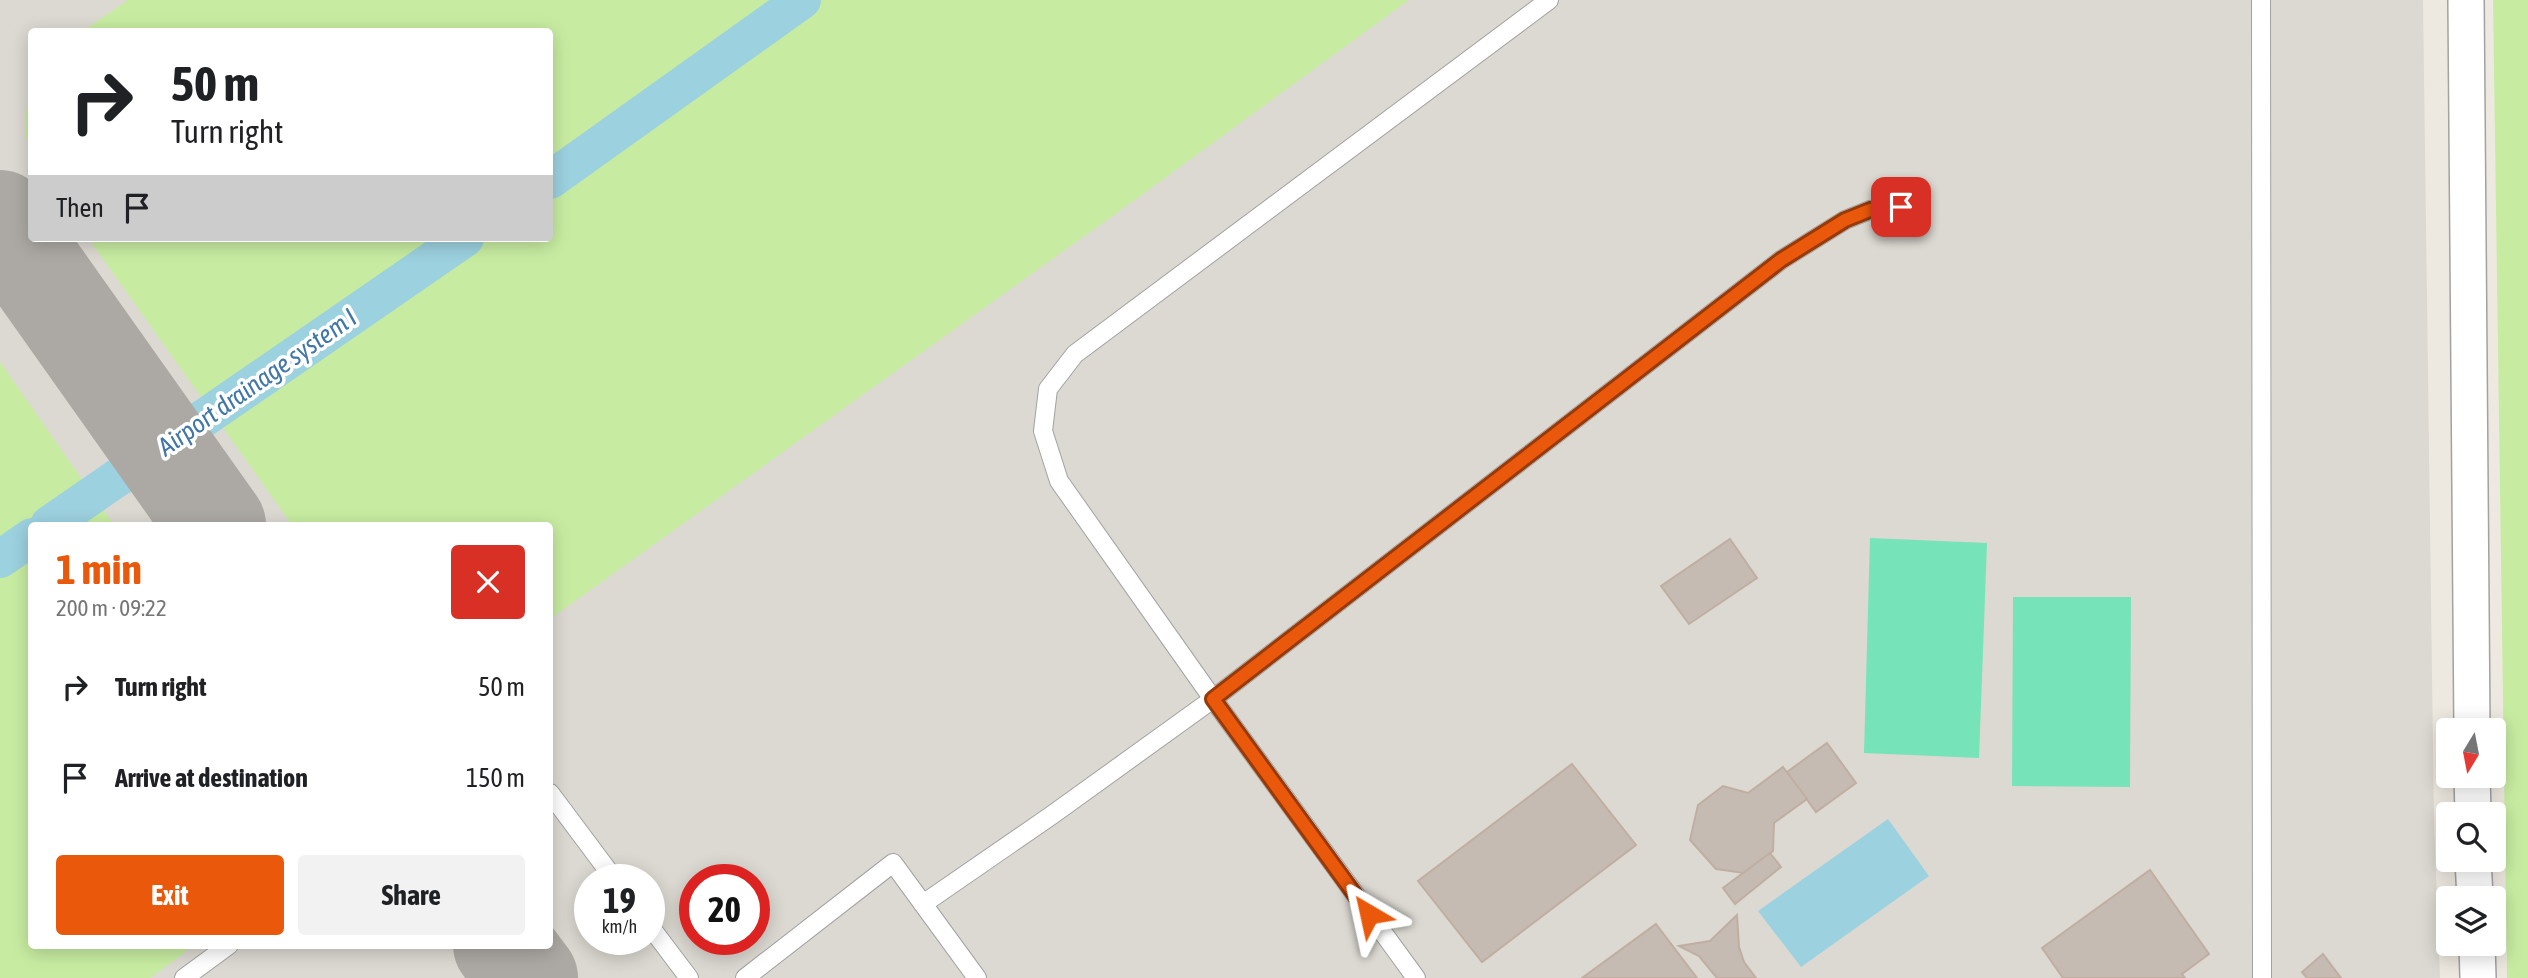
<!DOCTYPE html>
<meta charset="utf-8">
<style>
:root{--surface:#fff;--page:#f2f2f2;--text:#202124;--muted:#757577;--accent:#ea580c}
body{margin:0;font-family:"Asap Condensed",sans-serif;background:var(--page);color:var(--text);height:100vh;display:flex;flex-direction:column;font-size:26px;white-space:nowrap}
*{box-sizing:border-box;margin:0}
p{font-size:23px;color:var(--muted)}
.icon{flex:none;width:38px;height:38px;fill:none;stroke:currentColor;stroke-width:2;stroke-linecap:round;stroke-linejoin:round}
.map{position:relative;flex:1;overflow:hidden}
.drawer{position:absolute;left:28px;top:522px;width:525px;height:427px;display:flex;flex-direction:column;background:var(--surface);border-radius:7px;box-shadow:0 4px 18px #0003}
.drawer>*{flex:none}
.guide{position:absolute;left:28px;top:28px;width:525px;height:214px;border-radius:7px;box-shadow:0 4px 18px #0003;background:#fff;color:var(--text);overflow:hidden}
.needle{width:46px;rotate:190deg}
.fabs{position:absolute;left:2436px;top:718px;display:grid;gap:14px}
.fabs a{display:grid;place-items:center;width:70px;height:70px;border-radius:7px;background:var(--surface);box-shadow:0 4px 18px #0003;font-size:35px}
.speed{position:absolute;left:574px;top:864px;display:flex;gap:14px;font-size:35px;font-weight:700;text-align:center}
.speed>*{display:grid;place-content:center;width:91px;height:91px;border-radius:50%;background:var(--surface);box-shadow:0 4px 18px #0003;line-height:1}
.speed small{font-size:18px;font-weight:400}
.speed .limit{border:10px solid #d22;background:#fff;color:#111}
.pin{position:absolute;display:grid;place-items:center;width:60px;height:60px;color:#fff;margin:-30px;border-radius:14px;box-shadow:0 4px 10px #0006}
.me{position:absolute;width:77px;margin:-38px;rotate:324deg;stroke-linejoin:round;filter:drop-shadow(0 0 5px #0008)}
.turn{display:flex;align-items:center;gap:24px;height:147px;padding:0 28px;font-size:32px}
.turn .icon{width:91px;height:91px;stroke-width:2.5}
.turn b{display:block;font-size:49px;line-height:60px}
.then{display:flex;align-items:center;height:66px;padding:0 28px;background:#0003;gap:14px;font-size:26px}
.round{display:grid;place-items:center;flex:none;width:74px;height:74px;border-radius:7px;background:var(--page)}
.head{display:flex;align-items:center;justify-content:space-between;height:119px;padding:0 28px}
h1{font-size:42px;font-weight:700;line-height:52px;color:var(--accent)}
.button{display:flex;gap:14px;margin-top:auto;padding:14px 28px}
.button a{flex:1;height:80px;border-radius:7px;background:var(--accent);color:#fff;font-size:28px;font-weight:700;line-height:80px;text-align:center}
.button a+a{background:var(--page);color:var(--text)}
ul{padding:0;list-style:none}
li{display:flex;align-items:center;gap:21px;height:91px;padding:0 28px}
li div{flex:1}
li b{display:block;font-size:26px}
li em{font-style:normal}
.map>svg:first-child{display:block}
.airport{fill:#dcd9d2;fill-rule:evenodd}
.grass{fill:#c7eca1}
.pitch{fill:#77e3b8}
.water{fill:#9cd1df}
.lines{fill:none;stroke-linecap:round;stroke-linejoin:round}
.canal{stroke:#9cd1df;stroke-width:38}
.taxiway{stroke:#aca9a4;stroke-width:100}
.building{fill:#c5bbb3;stroke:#c0aea1;stroke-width:2}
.service-casing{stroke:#a2a2a2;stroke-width:20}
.minor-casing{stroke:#a2a2a2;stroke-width:38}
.service{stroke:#fff;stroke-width:18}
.minor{stroke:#fff;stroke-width:35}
.route-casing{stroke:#983908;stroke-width:18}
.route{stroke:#ea580c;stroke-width:12}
.labels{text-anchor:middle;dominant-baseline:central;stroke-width:7;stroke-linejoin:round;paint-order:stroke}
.water-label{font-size:26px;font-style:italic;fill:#4076a8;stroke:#fff}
</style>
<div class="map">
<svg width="2528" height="978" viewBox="0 0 2528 978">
<rect width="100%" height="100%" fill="#eee9e0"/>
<path class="airport" d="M0,0H2423L2434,822L2440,978H0ZM32,32H550V238H32ZM32,525H550V945H32ZM590,880H649V940H590ZM695,880H754V940H695Z"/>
<g class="grass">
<polygon points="128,0 1409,0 1132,202 550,619 550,525 292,525 88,238 550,238 550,32 83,31"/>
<polygon points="2493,0 2528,0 2528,978 2507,978"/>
<path d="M31,94V152C23,137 24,110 31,94Z"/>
<polygon points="0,362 114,525 32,525 32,945 195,945 150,978 0,978"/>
</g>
<g class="pitch">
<polygon points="1870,538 1987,543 1979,758 1864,753"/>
<polygon points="2013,597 2131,597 2130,787 2012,786"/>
</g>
<polygon class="water" points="1888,819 1929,876 1801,967 1758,911"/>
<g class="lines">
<g class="canal">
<polyline points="550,180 802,0"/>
<polyline points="49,525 465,238"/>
<polyline points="0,559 32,537"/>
</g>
<g class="taxiway">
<polyline points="0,220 216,525"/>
<polyline points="503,945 528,978"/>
</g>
</g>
<g class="building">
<polygon points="1730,539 1757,578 1689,624 1661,586"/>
<polygon points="1827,743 1856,783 1816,812 1787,772"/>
<polygon points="1572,764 1636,845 1482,962 1418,881"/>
<polygon points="1783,767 1807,799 1774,823 1773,851 1744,873 1716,869 1690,840 1698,805 1723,786 1748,793"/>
<polygon points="1770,853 1781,867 1735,904 1723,888"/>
<polygon points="2150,870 2209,954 2182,974 2185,978 2063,978 2042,948"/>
<polygon points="1737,915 1739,947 1744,962 1756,978 1717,978 1699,956 1679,946 1710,941"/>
<polygon points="1656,924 1697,978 1582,978"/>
<polygon points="2323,954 2341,978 2307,978 2302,972"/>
</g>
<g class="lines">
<defs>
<g id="service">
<polyline points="2261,0 2262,978"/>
<polyline points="550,793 615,880"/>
<polyline points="649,925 689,978"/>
<polyline points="184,978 229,945"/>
<polyline points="745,978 893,863 923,904"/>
<polyline points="977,978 923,904 1052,815 1213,699 1781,260 1845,220 1870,210 1901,207"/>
<polyline points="1416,978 1213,699 1059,481 1043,431 1048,389 1075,354 1549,0"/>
</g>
<g id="minor">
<polyline points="2466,0 2472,730"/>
<polyline points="2472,775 2473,814"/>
<polyline points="2473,859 2475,898"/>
<polyline points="2477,943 2478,978"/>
</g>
</defs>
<use href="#service" class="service-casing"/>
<use href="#minor" class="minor-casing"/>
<use href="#service" class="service"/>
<use href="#minor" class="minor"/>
</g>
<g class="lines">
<defs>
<polyline id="route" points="1369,914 1213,699 1781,260 1845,220 1870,210 1901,207"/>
</defs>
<use href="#route" class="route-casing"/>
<use href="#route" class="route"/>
</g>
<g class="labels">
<g class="water-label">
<text transform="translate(257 382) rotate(-35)">Airport drainage system I</text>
</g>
</g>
</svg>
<div class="fabs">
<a><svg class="needle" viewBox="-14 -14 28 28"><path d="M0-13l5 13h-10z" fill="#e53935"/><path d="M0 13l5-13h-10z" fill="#757577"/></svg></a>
<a><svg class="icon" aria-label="search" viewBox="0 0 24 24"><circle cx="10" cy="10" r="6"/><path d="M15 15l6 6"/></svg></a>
<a><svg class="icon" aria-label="layers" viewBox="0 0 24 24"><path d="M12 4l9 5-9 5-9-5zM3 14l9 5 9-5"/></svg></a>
</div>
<div class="speed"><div>19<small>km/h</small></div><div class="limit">20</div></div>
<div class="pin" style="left:1901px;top:207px;background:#d93025"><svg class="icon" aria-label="arrive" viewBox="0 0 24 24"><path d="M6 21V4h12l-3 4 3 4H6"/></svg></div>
<svg class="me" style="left:1369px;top:914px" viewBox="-20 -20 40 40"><path d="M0-17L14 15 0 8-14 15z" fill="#ea580c" stroke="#fff" stroke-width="4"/></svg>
<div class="guide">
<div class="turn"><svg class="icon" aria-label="right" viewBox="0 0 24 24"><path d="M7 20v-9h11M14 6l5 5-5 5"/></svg><div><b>50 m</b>Turn right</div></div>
<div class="then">Then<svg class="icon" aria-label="arrive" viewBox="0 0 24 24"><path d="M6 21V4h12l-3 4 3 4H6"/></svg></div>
</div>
<section class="drawer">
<div class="head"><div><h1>1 min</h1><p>200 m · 09:22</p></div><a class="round" style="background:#d93025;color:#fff"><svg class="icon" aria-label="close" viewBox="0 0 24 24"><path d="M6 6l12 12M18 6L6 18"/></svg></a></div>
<ul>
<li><svg class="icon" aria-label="right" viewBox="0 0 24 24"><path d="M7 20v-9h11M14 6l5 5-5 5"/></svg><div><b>Turn right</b></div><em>50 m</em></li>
<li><svg class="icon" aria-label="arrive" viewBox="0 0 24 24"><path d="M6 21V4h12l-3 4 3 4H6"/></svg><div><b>Arrive at destination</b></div><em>150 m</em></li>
</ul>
<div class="button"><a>Exit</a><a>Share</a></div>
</section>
</div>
